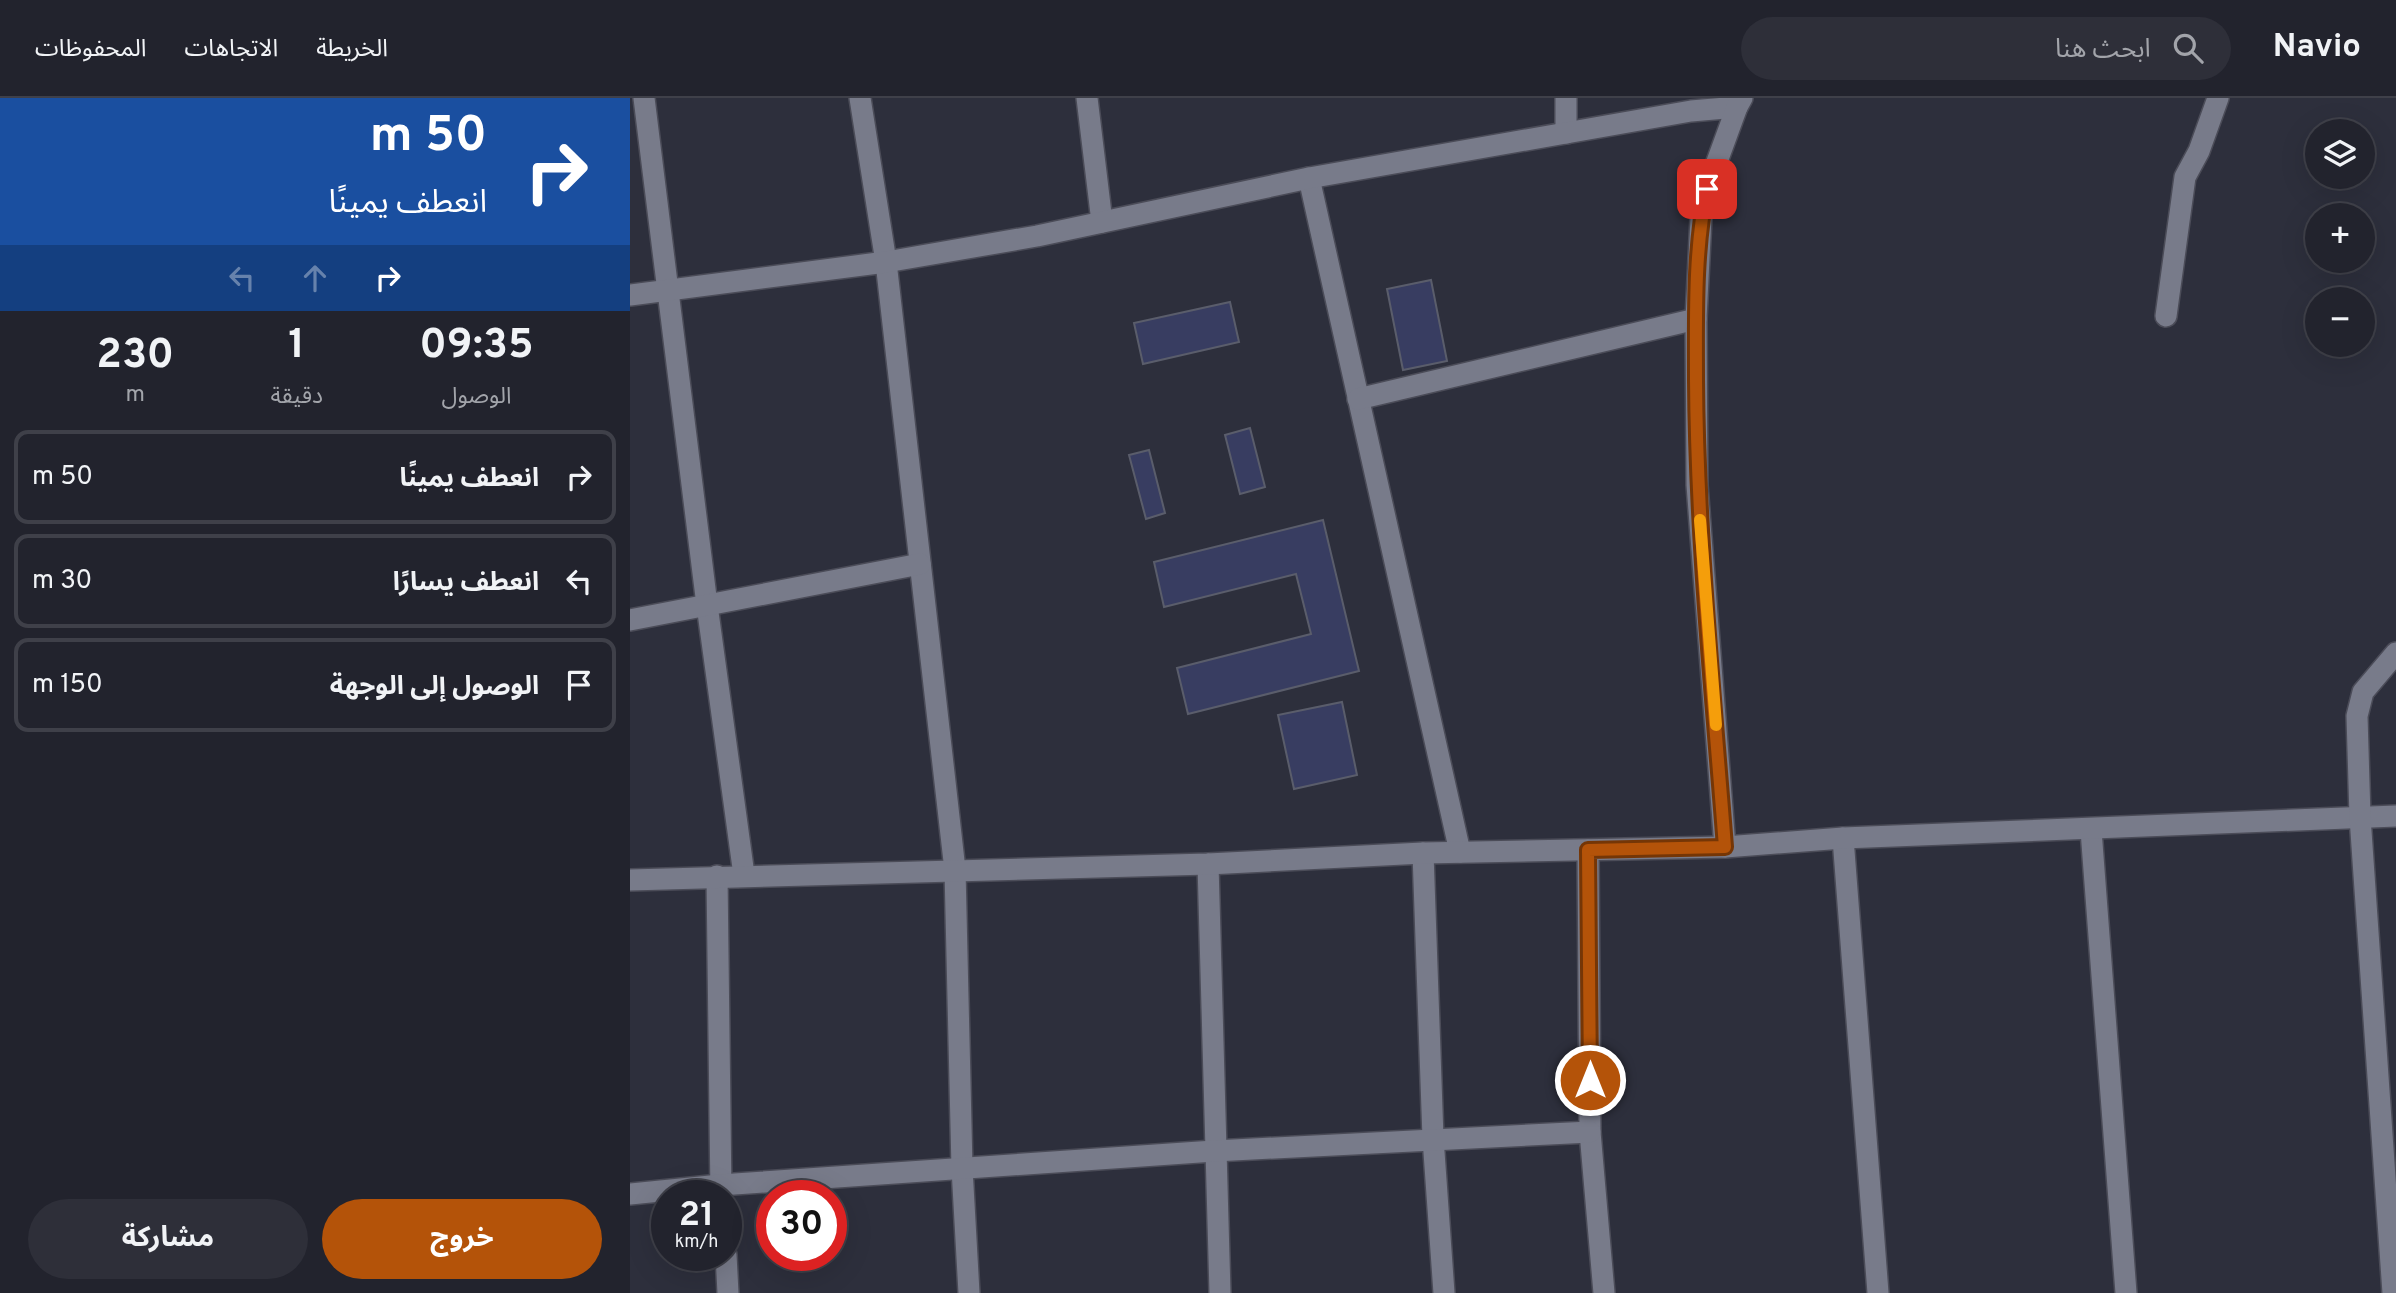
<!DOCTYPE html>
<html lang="ar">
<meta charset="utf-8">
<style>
:root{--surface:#22232d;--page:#2e2f39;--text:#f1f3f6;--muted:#a2a4aa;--line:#3f4049;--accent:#b45309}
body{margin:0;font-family:Overpass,"Noto Sans Arabic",sans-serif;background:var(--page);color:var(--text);direction:rtl;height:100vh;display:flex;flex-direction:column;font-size:26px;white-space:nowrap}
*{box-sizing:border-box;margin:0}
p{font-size:23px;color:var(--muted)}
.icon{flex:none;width:38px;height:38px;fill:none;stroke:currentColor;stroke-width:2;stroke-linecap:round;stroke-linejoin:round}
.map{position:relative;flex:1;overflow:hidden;direction:ltr}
.drawer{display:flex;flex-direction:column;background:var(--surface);width:630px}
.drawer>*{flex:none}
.hud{background:#1a4fa0;color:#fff;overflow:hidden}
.tools{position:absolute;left:1675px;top:21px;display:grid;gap:14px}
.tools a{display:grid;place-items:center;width:70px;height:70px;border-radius:50%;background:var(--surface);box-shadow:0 7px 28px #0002,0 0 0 2px var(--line);font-size:35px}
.speed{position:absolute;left:21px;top:1082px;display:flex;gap:14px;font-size:35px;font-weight:700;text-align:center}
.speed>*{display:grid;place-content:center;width:91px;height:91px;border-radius:50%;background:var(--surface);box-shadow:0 7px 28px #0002,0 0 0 2px var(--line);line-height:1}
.speed small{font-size:18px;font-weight:400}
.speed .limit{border:10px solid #d22;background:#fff;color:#111}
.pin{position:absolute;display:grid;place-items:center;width:60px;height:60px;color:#fff;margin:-30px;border-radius:14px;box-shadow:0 4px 10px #0006}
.me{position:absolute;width:77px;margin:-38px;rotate:0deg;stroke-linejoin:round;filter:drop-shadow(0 0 5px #0008)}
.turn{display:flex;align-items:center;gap:24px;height:147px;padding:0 28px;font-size:32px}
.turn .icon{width:91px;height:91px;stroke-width:2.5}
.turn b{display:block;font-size:49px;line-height:60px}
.lanes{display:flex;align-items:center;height:66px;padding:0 28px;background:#0003;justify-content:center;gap:35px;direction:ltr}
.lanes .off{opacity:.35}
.eta{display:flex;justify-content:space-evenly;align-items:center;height:119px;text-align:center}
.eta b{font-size:42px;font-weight:700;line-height:49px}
.cta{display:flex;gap:14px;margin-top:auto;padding:14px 28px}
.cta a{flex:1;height:80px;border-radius:42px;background:var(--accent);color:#fff;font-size:28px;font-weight:700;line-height:80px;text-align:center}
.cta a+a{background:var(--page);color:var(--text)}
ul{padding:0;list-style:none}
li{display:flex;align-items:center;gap:21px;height:94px;margin:0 14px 10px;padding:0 14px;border:4px solid var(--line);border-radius:14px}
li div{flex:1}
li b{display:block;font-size:26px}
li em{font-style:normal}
header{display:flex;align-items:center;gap:42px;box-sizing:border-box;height:98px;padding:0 35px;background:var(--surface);border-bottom:2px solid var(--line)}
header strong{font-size:33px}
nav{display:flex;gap:38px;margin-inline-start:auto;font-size:24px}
.search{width:490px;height:63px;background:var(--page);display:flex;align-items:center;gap:18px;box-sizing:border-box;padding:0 24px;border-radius:38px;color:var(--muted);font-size:26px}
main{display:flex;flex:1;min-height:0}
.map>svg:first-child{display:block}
.building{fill:#383d61;stroke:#5a5d6b;stroke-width:2}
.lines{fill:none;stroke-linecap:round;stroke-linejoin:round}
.minor-casing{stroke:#4b4c58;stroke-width:24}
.minor{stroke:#787b8a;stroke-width:21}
.route-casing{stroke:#753606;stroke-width:18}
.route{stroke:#b45309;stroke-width:12}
.slow{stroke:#f59e0b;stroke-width:12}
</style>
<header>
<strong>Navio</strong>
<div class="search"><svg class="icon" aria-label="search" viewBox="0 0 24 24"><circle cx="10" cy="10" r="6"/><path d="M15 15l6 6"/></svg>ابحث هنا</div>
<nav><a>الخريطة</a><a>الاتجاهات</a><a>المحفوظات</a></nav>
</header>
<main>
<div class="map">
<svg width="1766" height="1195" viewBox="0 0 1766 1195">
<rect width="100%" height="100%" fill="#2d2f3c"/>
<g class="building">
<polygon points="801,182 817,263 773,272 757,191"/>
<polygon points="600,204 609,244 513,266 504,225"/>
<polygon points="620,330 635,389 610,396 595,337"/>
<polygon points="519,352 535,415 516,421 499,357"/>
<polygon points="693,422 729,573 558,616 547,570 681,536 666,476 534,509 524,464"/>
<polygon points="712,604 727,677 664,691 648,617"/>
</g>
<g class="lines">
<defs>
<g id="minor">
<polyline points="14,0 77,507 114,777"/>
<polyline points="230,0 256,164 325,772 332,1070 339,1195"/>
<polyline points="457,0 472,124"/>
<polyline points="936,0 936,35"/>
<polyline points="679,80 830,754"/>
<polyline points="0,197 256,164 407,138 679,80 1061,13 1107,9"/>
<polyline points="1536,218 1555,79 1569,53 1588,0"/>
<polyline points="728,301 1066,221"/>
<polyline points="0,522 290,466"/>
<polyline points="1461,732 1496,1195"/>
<polyline points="1213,740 1248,1195"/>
<polyline points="1095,749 1067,387 1066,221 1071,120 1077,91 1107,9 1112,0"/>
<polyline points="958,752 960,1034 974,1195"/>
<polyline points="793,755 803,1040 814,1195"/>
<polyline points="578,766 590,1195"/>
<polyline points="87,778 91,1097"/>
<polyline points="0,782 578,766 793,755 1095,749 1213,740 1766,718"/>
<polyline points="0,1096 90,1087 584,1053 960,1034"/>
<polyline points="96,1157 98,1195"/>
<polyline points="1763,1195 1730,719 1727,618 1733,594 1766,555"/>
</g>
</defs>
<use href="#minor" class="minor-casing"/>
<use href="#minor" class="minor"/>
</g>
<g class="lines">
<defs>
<path id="route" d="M960,982L958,752L1095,749C1083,593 1067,438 1066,282C1066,219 1064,153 1077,91"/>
</defs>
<use href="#route" class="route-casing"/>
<use href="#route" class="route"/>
<polyline class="slow" points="1070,422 1086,627"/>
</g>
</svg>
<div class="tools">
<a><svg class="icon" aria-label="layers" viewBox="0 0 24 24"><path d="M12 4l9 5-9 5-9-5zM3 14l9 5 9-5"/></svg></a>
<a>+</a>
<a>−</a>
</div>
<div class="speed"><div>21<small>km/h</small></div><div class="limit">30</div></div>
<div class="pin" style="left:1077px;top:91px;background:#d93025"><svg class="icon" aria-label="arrive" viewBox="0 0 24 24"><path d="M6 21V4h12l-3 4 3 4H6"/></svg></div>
<svg class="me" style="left:960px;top:982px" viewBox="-20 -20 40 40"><circle r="17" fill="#b45309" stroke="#fff" stroke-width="3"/><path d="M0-11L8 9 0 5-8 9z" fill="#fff"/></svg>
</div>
<section class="drawer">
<div class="hud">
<div class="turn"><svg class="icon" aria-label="right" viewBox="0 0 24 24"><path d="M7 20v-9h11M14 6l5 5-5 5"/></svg><div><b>50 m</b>انعطف يمينًا</div></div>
<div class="lanes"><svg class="icon off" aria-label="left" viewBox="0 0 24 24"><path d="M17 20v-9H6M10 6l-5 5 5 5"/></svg><svg class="icon off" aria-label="ahead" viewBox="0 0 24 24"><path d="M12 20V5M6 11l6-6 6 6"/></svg><svg class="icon" aria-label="right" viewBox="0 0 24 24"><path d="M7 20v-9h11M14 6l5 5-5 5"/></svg></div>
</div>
<div class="eta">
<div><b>09:35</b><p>الوصول</p></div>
<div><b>1</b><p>دقيقة</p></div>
<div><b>230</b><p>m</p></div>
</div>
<ul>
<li><svg class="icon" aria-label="right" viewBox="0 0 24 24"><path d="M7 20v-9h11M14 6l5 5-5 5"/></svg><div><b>انعطف يمينًا</b></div><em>50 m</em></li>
<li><svg class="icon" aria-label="left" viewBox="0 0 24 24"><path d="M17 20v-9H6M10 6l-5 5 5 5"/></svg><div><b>انعطف يسارًا</b></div><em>30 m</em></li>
<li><svg class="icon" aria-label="arrive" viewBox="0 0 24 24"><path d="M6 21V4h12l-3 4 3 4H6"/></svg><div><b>الوصول إلى الوجهة</b></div><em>150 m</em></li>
</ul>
<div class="cta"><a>خروج</a><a>مشاركة</a></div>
</section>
</main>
